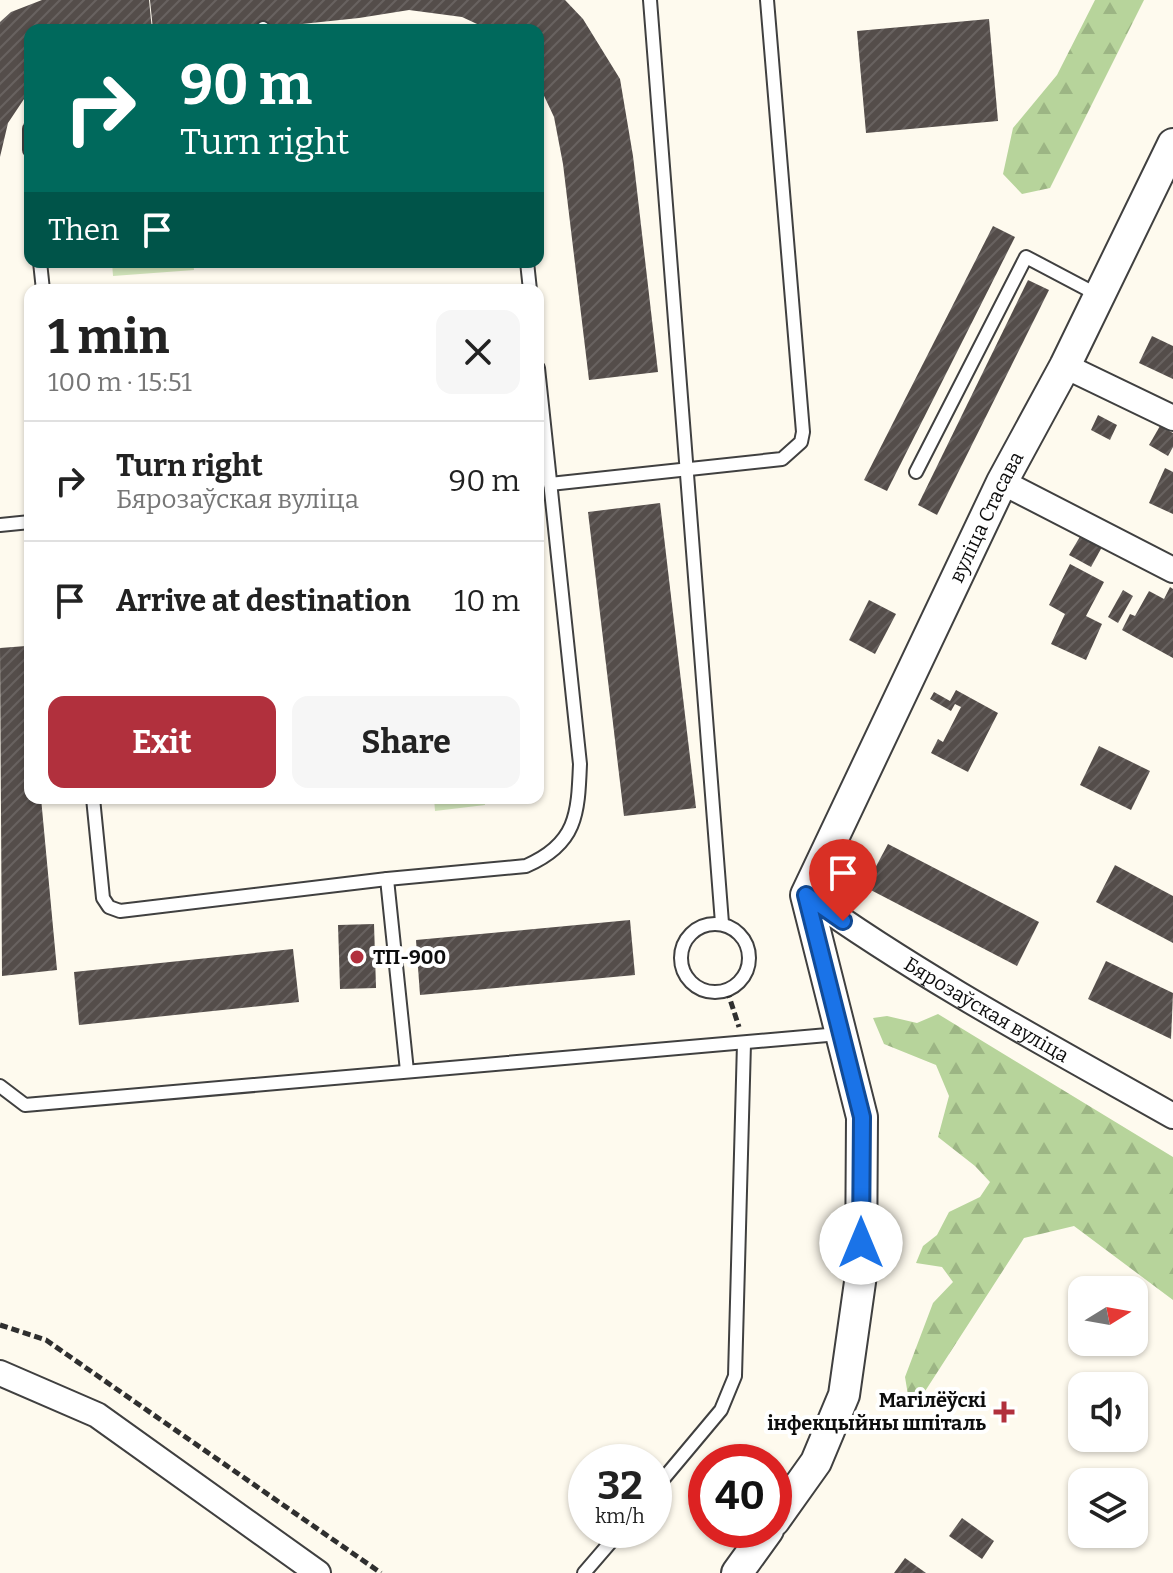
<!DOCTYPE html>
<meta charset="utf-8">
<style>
:root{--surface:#fff;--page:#f6f6f6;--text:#222;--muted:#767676;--line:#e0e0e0;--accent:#b1303d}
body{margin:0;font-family:Bitter,serif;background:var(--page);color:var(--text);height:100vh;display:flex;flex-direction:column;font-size:30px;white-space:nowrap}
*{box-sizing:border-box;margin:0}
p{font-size:26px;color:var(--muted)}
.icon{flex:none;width:44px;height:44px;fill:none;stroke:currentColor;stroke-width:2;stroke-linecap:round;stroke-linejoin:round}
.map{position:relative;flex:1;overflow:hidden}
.drawer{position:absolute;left:24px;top:284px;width:520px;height:520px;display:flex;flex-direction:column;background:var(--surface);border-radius:16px;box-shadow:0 2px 6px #0004}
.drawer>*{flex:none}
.top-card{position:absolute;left:24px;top:24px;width:520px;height:244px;border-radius:16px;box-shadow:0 2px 6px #0004;background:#00695c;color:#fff;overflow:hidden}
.needle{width:52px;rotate:79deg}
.controls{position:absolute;left:1068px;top:1276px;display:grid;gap:16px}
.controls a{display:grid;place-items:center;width:80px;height:80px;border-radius:16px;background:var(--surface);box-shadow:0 2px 6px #0004;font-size:40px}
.speed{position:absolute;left:568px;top:1444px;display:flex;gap:16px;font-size:40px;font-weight:700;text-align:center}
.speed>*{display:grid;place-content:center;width:104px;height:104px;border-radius:50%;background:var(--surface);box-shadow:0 2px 6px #0004;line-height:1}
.speed small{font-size:20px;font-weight:400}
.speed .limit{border:12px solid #d22;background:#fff;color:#111}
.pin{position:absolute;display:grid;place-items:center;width:68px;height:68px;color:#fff;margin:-82px -34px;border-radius:50% 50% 50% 0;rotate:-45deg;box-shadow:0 0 8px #0007}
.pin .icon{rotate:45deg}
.me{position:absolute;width:88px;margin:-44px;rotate:0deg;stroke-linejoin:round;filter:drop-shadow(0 0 6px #0008)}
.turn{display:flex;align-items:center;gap:28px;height:168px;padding:0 24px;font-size:36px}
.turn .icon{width:104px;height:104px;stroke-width:2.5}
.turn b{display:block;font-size:56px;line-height:68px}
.then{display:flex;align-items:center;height:76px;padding:0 24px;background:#0003;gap:16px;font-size:30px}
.round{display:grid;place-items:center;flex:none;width:84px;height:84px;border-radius:16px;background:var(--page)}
.head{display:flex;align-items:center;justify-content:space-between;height:136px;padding:0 24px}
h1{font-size:48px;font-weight:700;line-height:60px}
.cta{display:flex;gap:16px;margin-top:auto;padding:16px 24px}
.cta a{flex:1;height:92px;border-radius:16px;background:var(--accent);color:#fff;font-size:32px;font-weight:700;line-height:92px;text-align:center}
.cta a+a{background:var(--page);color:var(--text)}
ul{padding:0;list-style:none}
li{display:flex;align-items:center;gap:24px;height:120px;padding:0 24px;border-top:2px solid var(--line)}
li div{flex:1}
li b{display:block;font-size:30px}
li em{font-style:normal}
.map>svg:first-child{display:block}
.forest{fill:url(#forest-firs)}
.park{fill:#d2e5ba}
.building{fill:url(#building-hatch)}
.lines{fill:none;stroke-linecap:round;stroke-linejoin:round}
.service-casing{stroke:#404040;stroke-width:16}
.minor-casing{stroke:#404040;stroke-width:28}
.tertiary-casing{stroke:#404040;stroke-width:34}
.path{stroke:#2f2f2f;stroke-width:5;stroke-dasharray:8 4;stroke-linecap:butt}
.service{stroke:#fff;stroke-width:12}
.minor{stroke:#fff;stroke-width:24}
.tertiary{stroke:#fff;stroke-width:30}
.route-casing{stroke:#114b97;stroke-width:20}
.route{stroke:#1a73e8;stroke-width:14}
.poi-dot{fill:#b1303d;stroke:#fff;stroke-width:3}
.labels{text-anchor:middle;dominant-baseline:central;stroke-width:8;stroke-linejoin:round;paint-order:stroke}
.street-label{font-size:20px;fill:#0d0d0d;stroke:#fff}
.poi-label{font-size:20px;font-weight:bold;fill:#0d0d0d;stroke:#fff;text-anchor:start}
</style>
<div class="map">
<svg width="1173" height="1573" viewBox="0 0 1173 1573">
<defs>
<pattern id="forest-firs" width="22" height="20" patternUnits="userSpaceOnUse" patternTransform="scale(2)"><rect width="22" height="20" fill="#b7d49b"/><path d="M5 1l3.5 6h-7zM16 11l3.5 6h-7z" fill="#9cb584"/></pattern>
<pattern id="building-hatch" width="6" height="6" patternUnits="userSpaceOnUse" patternTransform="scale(2)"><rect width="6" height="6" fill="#544d4a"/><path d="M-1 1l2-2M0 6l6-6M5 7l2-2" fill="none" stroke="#686260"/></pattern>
</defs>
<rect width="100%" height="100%" fill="#fefaee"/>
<g class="forest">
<polygon points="1095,0 1144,0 1050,188 1022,194 1003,174 1013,128 1057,75"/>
<polygon points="938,1014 1173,1157 1173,1300 1074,1226 1024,1238 920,1399 908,1395 905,1377 933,1303 953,1282 942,1267 916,1263 923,1246 937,1235 949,1212 980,1197 990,1182 975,1166 938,1137 949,1096 936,1065 884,1044 873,1018 887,1016 917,1023"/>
</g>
<g class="park">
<polygon points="112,262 193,262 194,270 113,276"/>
<polygon points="434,798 484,798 485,805 435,811"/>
</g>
<g class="building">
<polygon points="42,0 149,0 152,30 30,30 30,90 8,123 0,157 0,22 11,12"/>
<polygon points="150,0 565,0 583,19 620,79 633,156 658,372 589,380 563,164 554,117 538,83 538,30 490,30 462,17 409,10 359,18 245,30 153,30"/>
<polygon points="989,19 998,121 866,133 857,31"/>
<polygon points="993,226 1015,237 887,491 864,480"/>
<polygon points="1028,280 1049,290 937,515 918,505"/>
<polygon points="1152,336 1173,346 1173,379 1139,363"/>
<polygon points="1098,415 1117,425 1110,440 1091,430"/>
<polygon points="1160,426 1173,433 1173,447 1168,456 1149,445"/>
<polygon points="1165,468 1173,472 1173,514 1149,503"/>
<polygon points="660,503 696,808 624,816 588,512"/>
<polygon points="1081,535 1102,547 1091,567 1069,555"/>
<polygon points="1070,564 1104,582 1086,616 1102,624 1086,660 1051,644 1065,614 1049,605"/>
<polygon points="1170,587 1173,589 1173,658 1122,630 1130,614 1135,616 1149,591 1164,599"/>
<polygon points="1123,590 1133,596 1118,623 1108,617"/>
<polygon points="869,600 896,614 875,654 849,640"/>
<polygon points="26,646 30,687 30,798 41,798 57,970 2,976 0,648"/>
<polygon points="956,690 998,713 968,772 931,753 938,739 943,742 961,707 955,704 951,711 930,699 934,692 950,701"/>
<polygon points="1099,746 1150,771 1131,810 1080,785"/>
<polygon points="888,844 1039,922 1017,966 865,887"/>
<polygon points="1115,865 1173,896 1173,943 1096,902"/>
<polygon points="630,920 635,975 420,995 416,940"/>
<polygon points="374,924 376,988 340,989 338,925"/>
<polygon points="293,949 299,1002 79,1025 74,972"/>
<polygon points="1106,961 1173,993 1171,1039 1088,999"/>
<polygon points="962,1518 994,1541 982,1559 949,1536"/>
<polygon points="905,1558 926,1573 894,1573"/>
</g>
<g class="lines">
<defs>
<g id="service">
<polyline points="650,0 722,923"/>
<polyline points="263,28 264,30"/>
<polyline points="30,129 30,150"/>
<polyline points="40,262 43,290"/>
<polyline points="527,262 530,290"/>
<polyline points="916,472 1026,257 1098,295"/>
<polyline points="550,484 782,459 801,442 803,432 767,0"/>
<polyline points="0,525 30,522"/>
<path d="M93,798L103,898L109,907L120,911L387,879L526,866C577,844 578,814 580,764L538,368"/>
<polyline points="387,879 407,1071"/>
<circle cx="715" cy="958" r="34"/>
<polyline points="0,1086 25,1105 839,1034"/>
<polyline points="654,1490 721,1410 735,1376 744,1043"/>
<polyline points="584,1573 621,1530"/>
</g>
<g id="minor">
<polyline points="1065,366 1173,418"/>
<polyline points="1002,482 1173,570"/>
<path id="s1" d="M806,895C922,978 1049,1046 1173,1116"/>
<polyline points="0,1373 97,1415 318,1573"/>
</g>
<g id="tertiary">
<path id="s2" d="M774,1521L816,1462L844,1395L861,1275L862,1117L806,895L1002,482L1065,366L1173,144"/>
<polyline points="737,1573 768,1530"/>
</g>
</defs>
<use href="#service" class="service-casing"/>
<use href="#minor" class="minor-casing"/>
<use href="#tertiary" class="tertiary-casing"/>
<g class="path">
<polyline points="727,990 739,1027"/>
<polyline points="0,1325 46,1340 381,1573"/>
</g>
<use href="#service" class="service"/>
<use href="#minor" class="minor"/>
<use href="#tertiary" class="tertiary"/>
</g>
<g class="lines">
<defs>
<polyline id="route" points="843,921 806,895 862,1117 861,1243"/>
</defs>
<use href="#route" class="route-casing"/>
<use href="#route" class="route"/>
</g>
<g class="poi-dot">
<circle cx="357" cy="957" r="8"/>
<path d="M1000 1400h8v8h8v8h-8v8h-8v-8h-8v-8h8z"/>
</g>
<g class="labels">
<g class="street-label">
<text stroke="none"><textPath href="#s2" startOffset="1072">вуліца Стасава</textPath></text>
<text stroke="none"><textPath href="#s1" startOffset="214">Бярозаўская вуліца</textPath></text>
</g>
<g class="poi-label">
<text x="373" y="957">ТП-900</text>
<text x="986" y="1400" text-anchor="end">Магілёўскі<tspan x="986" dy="23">інфекцыйны шпіталь</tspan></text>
</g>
</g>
</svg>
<div class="controls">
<a><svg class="needle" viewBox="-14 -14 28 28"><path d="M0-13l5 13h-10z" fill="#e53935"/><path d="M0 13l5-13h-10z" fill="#767676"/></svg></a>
<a><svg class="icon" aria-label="sound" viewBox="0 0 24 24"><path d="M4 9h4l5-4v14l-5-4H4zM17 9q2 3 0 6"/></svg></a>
<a><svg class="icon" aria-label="layers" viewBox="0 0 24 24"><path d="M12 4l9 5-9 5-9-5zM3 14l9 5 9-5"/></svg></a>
</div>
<div class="speed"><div>32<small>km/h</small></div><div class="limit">40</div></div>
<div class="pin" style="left:843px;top:921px;background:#d93025"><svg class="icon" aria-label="arrive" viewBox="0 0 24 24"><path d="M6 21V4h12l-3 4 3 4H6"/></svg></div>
<svg class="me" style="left:861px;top:1243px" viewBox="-20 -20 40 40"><circle r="19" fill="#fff"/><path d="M0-13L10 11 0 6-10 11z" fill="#1a73e8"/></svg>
<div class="top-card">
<div class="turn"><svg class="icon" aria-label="right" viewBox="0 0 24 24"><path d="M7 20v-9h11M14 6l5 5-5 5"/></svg><div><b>90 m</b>Turn right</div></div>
<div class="then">Then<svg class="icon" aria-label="arrive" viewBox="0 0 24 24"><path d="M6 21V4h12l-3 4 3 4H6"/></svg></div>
</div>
<section class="drawer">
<div class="head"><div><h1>1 min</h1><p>100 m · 15:51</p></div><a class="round"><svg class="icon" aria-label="close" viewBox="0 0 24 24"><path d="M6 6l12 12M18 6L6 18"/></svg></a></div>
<ul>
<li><svg class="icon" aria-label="right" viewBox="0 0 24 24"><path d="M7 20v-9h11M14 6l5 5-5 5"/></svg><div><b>Turn right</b><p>Бярозаўская вуліца</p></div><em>90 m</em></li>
<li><svg class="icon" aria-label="arrive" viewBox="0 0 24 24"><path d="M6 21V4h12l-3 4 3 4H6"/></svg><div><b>Arrive at destination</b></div><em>10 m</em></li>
</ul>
<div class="cta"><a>Exit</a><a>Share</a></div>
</section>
</div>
